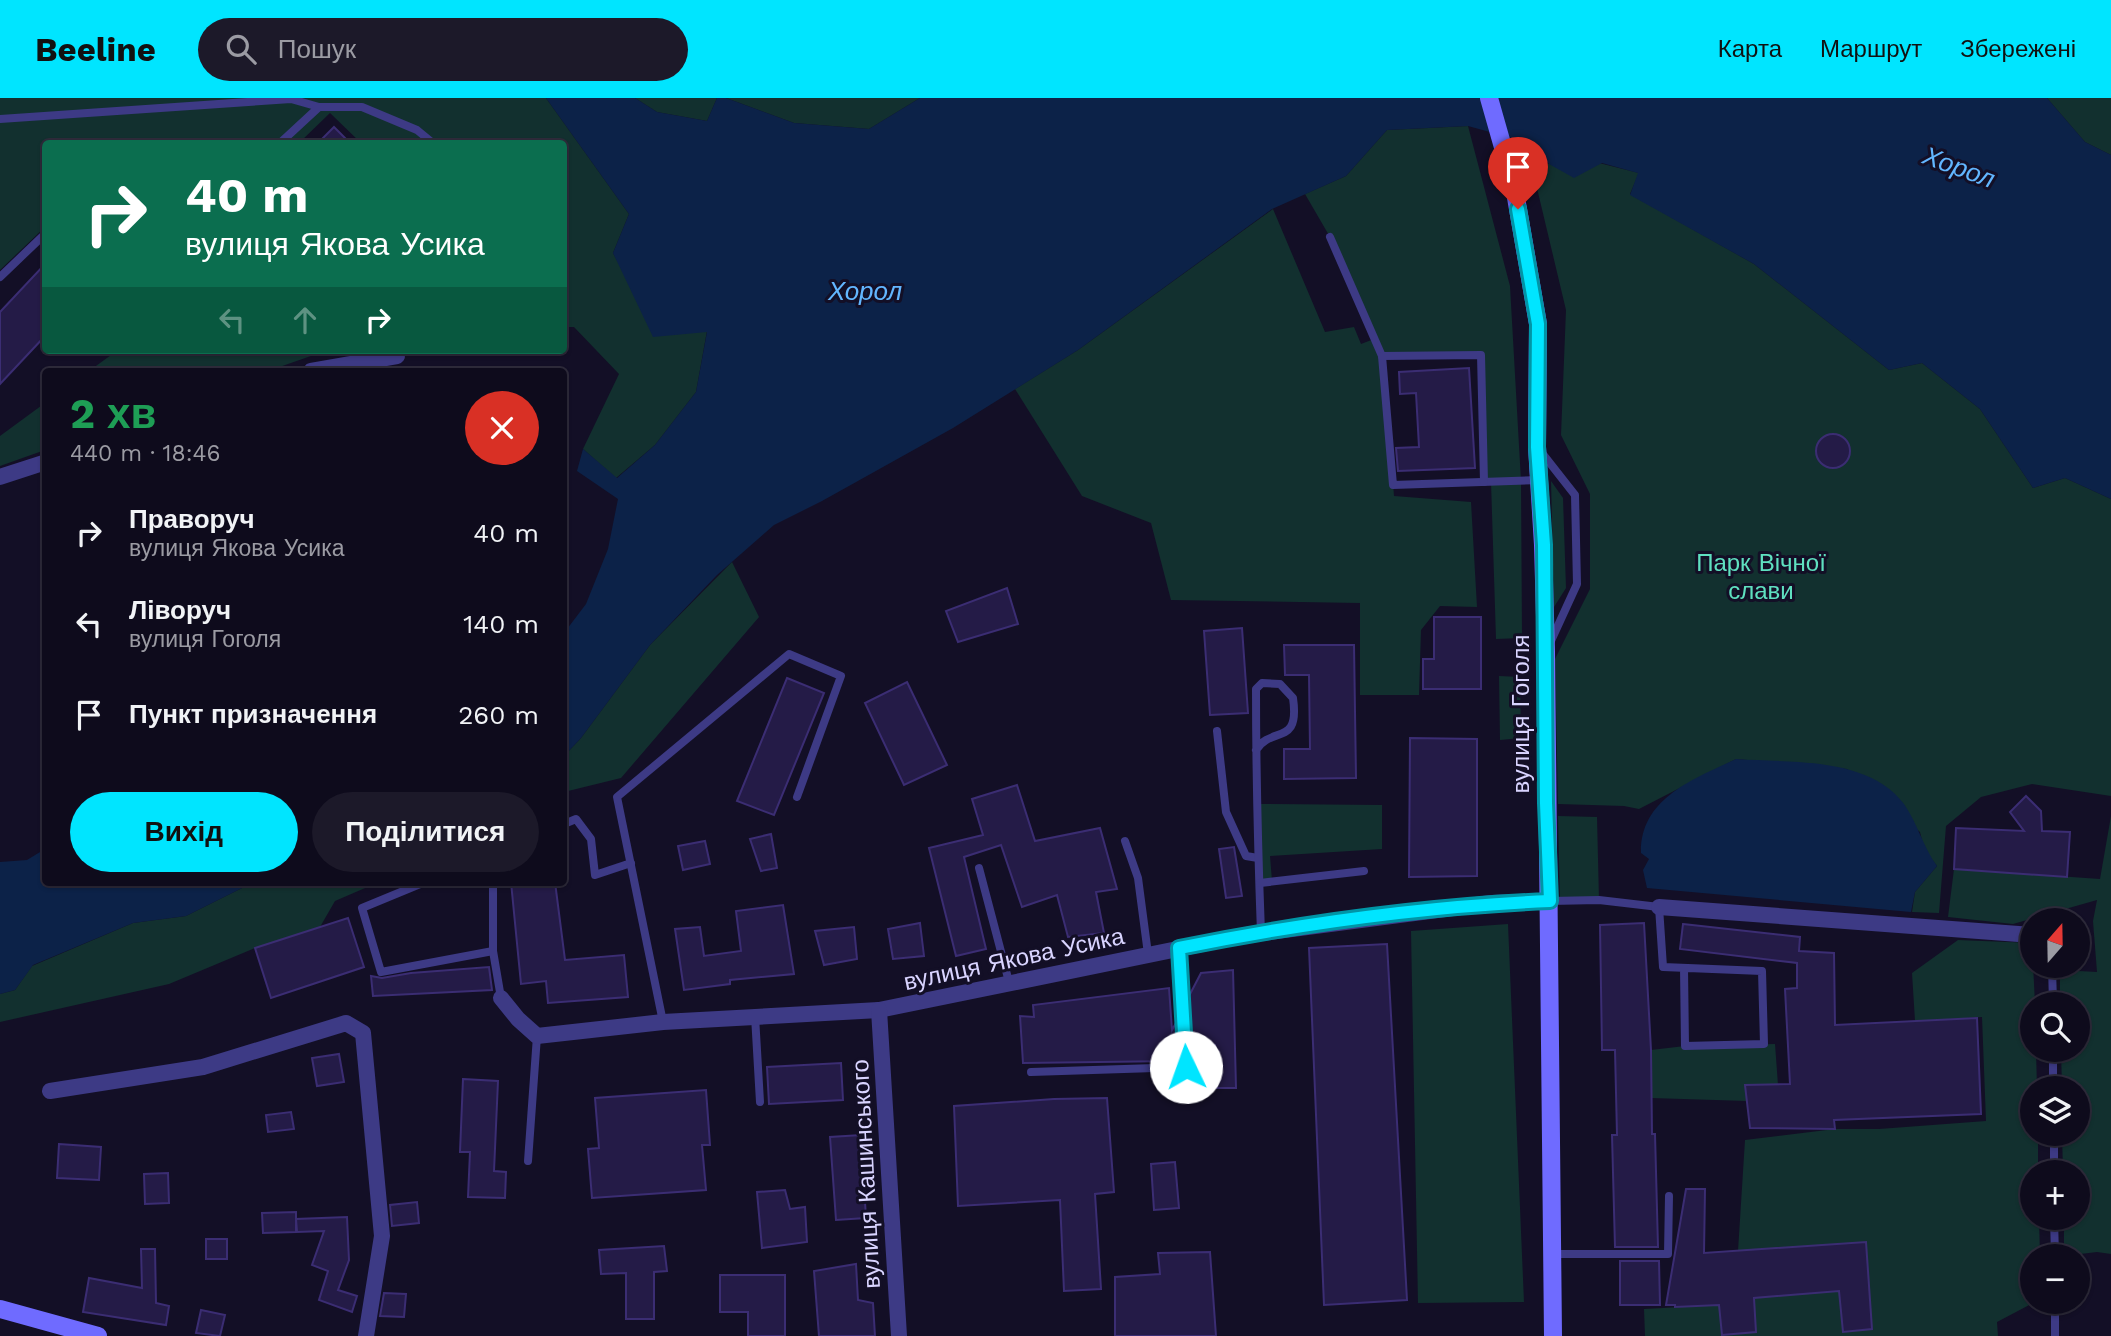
<!DOCTYPE html>
<html lang="uk">
<meta charset="utf-8">
<style>
:root{--surface:#0e0b1c;--page:#1c1929;--text:#f1f3f6;--muted:#9b9ba3;--line:#2e2b3b;--accent:#00e5ff}
body{margin:0;font-family:"Work Sans",sans-serif;background:var(--page);color:var(--text);height:100vh;display:flex;flex-direction:column;font-size:26px;white-space:nowrap}
*{box-sizing:border-box;margin:0}
p{font-size:23px;color:var(--muted)}
.icon{flex:none;width:38px;height:38px;fill:none;stroke:currentColor;stroke-width:2;stroke-linecap:round;stroke-linejoin:round}
.map{position:relative;flex:1;overflow:hidden}
.sheet{position:absolute;left:42px;top:270px;width:525px;height:518px;display:flex;flex-direction:column;background:var(--surface);border-radius:7px;box-shadow:0 2px 5px #0004,0 0 0 2px var(--line)}
.sheet>*{flex:none}
.hud{position:absolute;left:42px;top:42px;width:525px;height:214px;border-radius:7px;box-shadow:0 2px 5px #0004,0 0 0 2px var(--line);background:#0b6e4f;color:#fff;overflow:hidden}
.needle{width:46px;rotate:20deg}
.fabs{position:absolute;left:2020px;top:810px;display:grid;gap:14px}
.fabs a{display:grid;place-items:center;width:70px;height:70px;border-radius:50%;background:var(--surface);box-shadow:0 2px 5px #0004,0 0 0 2px var(--line);font-size:35px}
.pin{position:absolute;display:grid;place-items:center;width:60px;height:60px;color:#fff;margin:-72px -30px;border-radius:50% 50% 50% 0;rotate:-45deg;box-shadow:0 0 7px #0007}
.pin .icon{rotate:45deg}
.me{position:absolute;width:77px;margin:-38px;rotate:357deg;stroke-linejoin:round;filter:drop-shadow(0 0 5px #0008)}
.turn{display:flex;align-items:center;gap:24px;height:147px;padding:0 28px;font-size:32px}
.turn .icon{width:91px;height:91px;stroke-width:2.5}
.turn b{display:block;font-size:49px;line-height:60px}
.lanes{display:flex;align-items:center;height:66px;padding:0 28px;background:#0003;justify-content:center;gap:35px;direction:ltr}
.lanes .off{opacity:.35}
.round{display:grid;place-items:center;flex:none;width:74px;height:74px;border-radius:37px;background:var(--page)}
.overview{display:flex;align-items:center;justify-content:space-between;height:119px;padding:0 28px}
h1{font-size:42px;font-weight:700;line-height:52px;color:#1e9e55}
.button{display:flex;gap:14px;margin-top:auto;padding:14px 28px}
.button a{flex:1;height:80px;border-radius:42px;background:var(--accent);color:#111;font-size:28px;font-weight:700;line-height:80px;text-align:center}
.button a+a{background:var(--page);color:var(--text)}
ul{padding:0;list-style:none}
li{display:flex;align-items:center;gap:21px;height:91px;padding:0 28px}
li div{flex:1}
li b{display:block;font-size:26px}
li em{font-style:normal}
header{display:flex;align-items:center;gap:42px;box-sizing:border-box;height:98px;padding:0 35px;background:var(--accent);color:#111}
header strong{font-size:33px}
nav{display:flex;gap:38px;margin-inline-start:auto;font-size:24px}
.search{width:490px;height:63px;background:var(--page);display:flex;align-items:center;gap:18px;box-sizing:border-box;padding:0 24px;border-radius:38px;color:var(--muted);font-size:26px}
.map>svg:first-child{display:block}
.green{fill:#12302f}
.water{fill:#0c2248}
.building{fill:#241b47;stroke:#3b2d73;stroke-width:2}
.lines{fill:none;stroke-linecap:round;stroke-linejoin:round}
.lane{stroke:#3d3a85;stroke-width:8}
.street{stroke:#3d3a85;stroke-width:16}
.secondary{stroke:#6f6bff;stroke-width:18}
.route-casing{stroke:#0095a6;stroke-width:18}
.route{stroke:#00e5ff;stroke-width:12}
.labels{text-anchor:middle;dominant-baseline:central;stroke-width:6;stroke-linejoin:round;paint-order:stroke}
.park-label{font-size:24px;fill:#5fe0c0;stroke:#130f26}
.street-label{font-size:24px;fill:#d9d4ff;stroke:#130f26}
.water-label{font-size:26px;font-style:italic;fill:#62b6ff;stroke:#130f26}
</style>
<header>
<strong>Beeline</strong>
<div class="search"><svg class="icon" aria-label="search" viewBox="0 0 24 24"><circle cx="10" cy="10" r="6"/><path d="M15 15l6 6"/></svg>Пошук</div>
<nav><a>Карта</a><a>Маршрут</a><a>Збережені</a></nav>
</header>
<div class="map">
<svg width="2111" height="1238" viewBox="0 0 2111 1238">
<rect width="100%" height="100%" fill="#130f26"/>
<g class="green">
<polygon points="0,0 546,0 629,116 613,155 630,186 707,233 696,294 655,347 616,380 583,351 619,276 574,229 564,229 564,46 361,45 330,15 299,45 46,46 45,129 0,172"/>
<polygon points="635,0 717,0 707,23 657,14"/>
<polygon points="726,0 920,0 869,31 794,25"/>
<polygon points="2047,0 2111,0 2111,57 2085,44"/>
<polygon points="1468,28 1510,188 1521,383 1522,540 1496,541 1491,384 1484,384 1481,257 1383,258 1394,398 1471,404 1477,509 1440,508 1421,532 1419,597 1360,597 1360,505 1171,502 1151,425 1082,398 1015,291 1078,252 1273,111 1325,234 1354,229 1361,246 1374,241 1330,139 1305,96 1346,78 1387,32"/>
<polygon points="1526,44 1548,66 1599,65 1639,75 1630,96 1754,166 1889,272 1922,265 1980,311 2033,390 2065,380 2111,401 2111,698 2032,686 1981,699 1946,728 1939,815 1912,814 1915,794 1937,768 1924,751 1920,734 1847,671 1736,661 1639,711 1624,708 1558,706 1555,561 1590,491 1590,396 1561,337 1566,212"/>
<polygon points="118,252 328,252 268,273 89,273"/>
<polygon points="45,305 45,352 0,368 0,338"/>
<polygon points="1551,383 1563,400 1566,490 1554,509"/>
<polygon points="732,464 759,519 621,680 564,694 564,658 581,640 650,547"/>
<polygon points="1499,578 1520,579 1521,640 1500,642"/>
<polygon points="1257,706 1382,707 1382,751 1270,758 1272,783 1260,785"/>
<polygon points="1558,718 1597,719 1599,802 1560,803"/>
<polygon points="2111,718 2111,1156 2097,1154 2064,1158 2064,1120 2077,1120 2077,1074 2063,1074 2062,1036 2077,1036 2077,990 2062,990 2061,952 2077,952 2077,906 2060,906 2060,872 2097,874 2093,823 2097,802 2013,826 1948,819 1954,771 2100,781"/>
<polygon points="254,784 379,784 335,803 320,829 255,850 169,886 0,924 0,896 15,892 32,868 133,825 186,818"/>
<polygon points="1508,826 1524,1204 1418,1205 1411,833"/>
<polygon points="1958,842 2032,845 2035,906 2032,906 2032,952 2036,952 2037,990 2032,990 2032,1036 2038,1036 2038,1074 2032,1074 2032,1120 2039,1120 2040,1158 2032,1158 2032,1204 2035,1204 1997,1224 1998,1238 1645,1238 1644,1211 1719,1207 1722,1237 1756,1234 1754,1200 1839,1193 1843,1233 1872,1231 1866,1144 1738,1153 1745,1042 1835,1031 1879,1031 1986,1023 1982,919 1915,923 1912,875"/>
<polygon points="1775,946 1778,987 1745,988 1747,1003 1651,1000 1627,976 1651,952 1685,948"/>
</g>
<g class="water">
<polygon points="546,0 635,0 657,14 707,23 717,0 726,0 794,25 869,31 920,0 2047,0 2085,44 2111,57 2111,401 2065,380 2033,390 1980,311 1922,265 1889,272 1754,166 1630,97 1638,75 1602,65 1574,80 1549,66 1526,44 1468,28 1387,32 1346,78 1272,111 1078,252 953,330 822,403 774,427 717,477 650,547 581,640 564,658 564,535 586,506 608,451 618,401 577,373 583,351 617,380 655,347 696,294 707,234 653,239 613,155 629,116"/>
<path d="M1736,661C1790,665 1868,658 1904,706C1918,726 1923,749 1937,768L1915,794L1911,814L1647,790L1643,772L1649,761L1641,755C1640,700 1694,681 1736,661Z"/>
<polygon points="45,751 46,784 254,784 186,818 133,825 33,867 15,892 0,896 0,764 27,762"/>
</g>
<g class="building">
<polygon points="334,29 351,46 317,46"/>
<polygon points="46,165 46,237 0,286 0,214"/>
<polygon points="1469,270 1475,370 1398,373 1396,350 1419,349 1416,295 1400,296 1399,274"/>
<circle cx="1833" cy="353" r="17"/>
<polygon points="1007,490 1018,526 958,544 946,513"/>
<polygon points="1434,519 1481,519 1481,591 1423,591 1423,561 1434,561"/>
<polygon points="1242,530 1248,615 1210,617 1204,533"/>
<polygon points="1284,547 1354,547 1356,680 1284,681 1284,651 1310,651 1309,577 1285,577"/>
<polygon points="787,580 824,595 774,717 737,703"/>
<polygon points="907,584 947,667 904,687 865,605"/>
<polygon points="1410,640 1477,641 1477,778 1409,779"/>
<polygon points="1017,687 1035,743 1100,730 1117,791 1096,794 1104,835 1068,839 1057,797 1022,809 1001,747 964,759 986,851 956,858 929,750 983,737 972,701"/>
<polygon points="2026,698 2041,713 2042,733 2070,734 2067,779 1954,771 1956,730 2024,733 2010,714"/>
<polygon points="771,736 777,770 761,773 750,741"/>
<polygon points="705,743 710,766 683,772 678,748"/>
<polygon points="1234,749 1242,798 1226,800 1219,751"/>
<polygon points="511,784 555,784 565,862 624,857 628,899 548,905 546,883 521,886"/>
<polygon points="783,807 794,876 730,882 730,886 684,892 675,831 700,829 704,858 741,853 736,813"/>
<polygon points="348,820 364,869 271,900 255,850"/>
<polygon points="920,825 924,858 893,861 888,831"/>
<polygon points="1644,825 1651,952 1652,1036 1655,1036 1658,1149 1615,1149 1612,1037 1617,1037 1615,952 1602,952 1600,827"/>
<polygon points="1683,826 1800,839 1799,853 1834,855 1835,927 1977,920 1981,1016 1834,1022 1835,1031 1750,1030 1745,987 1790,986 1785,891 1797,890 1797,865 1680,851"/>
<polygon points="854,829 857,861 824,867 815,833"/>
<polygon points="1387,846 1407,1202 1324,1207 1309,850"/>
<polygon points="489,869 492,892 373,898 371,878 382,880 411,875"/>
<polygon points="1233,872 1236,990 1217,990 1215,947 1191,946 1188,900 1201,875"/>
<polygon points="1169,890 1172,932 1177,923 1178,945 1174,945 1175,963 1023,965 1020,918 1034,919 1033,907"/>
<polygon points="339,956 344,984 317,988 312,960"/>
<polygon points="841,965 843,1002 769,1006 767,969"/>
<polygon points="463,981 498,983 494,1073 506,1074 505,1100 468,1099 470,1054 460,1054"/>
<polygon points="706,992 710,1047 702,1047 706,1092 592,1100 588,1051 599,1050 595,1000"/>
<polygon points="1107,1000 1114,1094 1095,1096 1101,1191 1064,1193 1060,1102 958,1108 954,1008 1054,1001"/>
<polygon points="291,1014 294,1031 268,1034 266,1017"/>
<polygon points="861,1037 866,1120 836,1122 830,1039"/>
<polygon points="59,1046 101,1049 99,1082 57,1080"/>
<polygon points="1175,1064 1179,1110 1154,1112 1151,1066"/>
<polygon points="168,1075 169,1105 145,1106 144,1076"/>
<polygon points="1686,1091 1705,1091 1704,1155 1866,1144 1872,1231 1843,1234 1839,1193 1754,1200 1756,1234 1722,1237 1719,1207 1675,1209 1675,1207 1666,1207"/>
<polygon points="785,1092 790,1111 805,1109 807,1144 762,1150 757,1094"/>
<polygon points="417,1104 419,1125 392,1128 390,1107"/>
<polygon points="296,1114 296,1134 263,1135 262,1115"/>
<polygon points="347,1119 349,1162 338,1192 357,1198 352,1214 319,1202 328,1173 312,1167 324,1133 297,1134 296,1121"/>
<rect x="206" y="1141" width="21" height="20"/>
<polygon points="664,1148 667,1173 654,1174 654,1221 626,1221 626,1175 601,1176 599,1152"/>
<polygon points="141,1151 155,1151 156,1205 169,1208 166,1227 83,1214 89,1180 142,1190"/>
<polygon points="1210,1154 1216,1238 1115,1238 1115,1179 1160,1176 1158,1155"/>
<polygon points="1620,1163 1659,1163 1660,1207 1620,1207"/>
<polygon points="856,1166 858,1202 873,1205 875,1238 819,1238 814,1173"/>
<polygon points="720,1177 785,1177 785,1238 748,1238 748,1214 720,1214"/>
<polygon points="384,1195 406,1196 404,1219 380,1218"/>
<polygon points="201,1212 225,1217 220,1238 196,1235"/>
</g>
<g class="lines">
<g class="lane">
<polyline points="0,21 291,1 319,9"/>
<polyline points="279,46 319,9 362,9 417,32 434,46"/>
<polyline points="1330,139 1382,258 1393,387 1540,382"/>
<polyline points="0,179 46,135"/>
<polyline points="1382,258 1481,257 1484,384"/>
<polyline points="1542,355 1575,397 1577,486 1550,545"/>
<polyline points="1217,633 1226,714 1246,758 1258,760"/>
<path d="M1256,652C1272,627 1300,649 1293,600L1280,586L1262,585L1256,591C1256,672 1258,754 1261,835"/>
<polyline points="564,726 576,721 591,741 595,777 631,765"/>
<polyline points="1125,743 1138,780 1148,856"/>
<polyline points="979,770 1009,884"/>
<polyline points="425,784 362,810 381,874 493,853"/>
<polyline points="493,784 493,853 501,900"/>
<polyline points="1260,785 1364,773"/>
<polyline points="1550,803 1599,802 1659,809 1663,869 1762,873 1764,946 1685,948 1684,870"/>
<polyline points="2052,868 2053,906"/>
<polyline points="755,918 760,1004"/>
<polyline points="663,924 617,699 789,556 841,578 797,699"/>
<polyline points="2053,952 2053,990"/>
<polyline points="1031,974 1186,969 1179,850"/>
<polyline points="2054,1036 2054,1074"/>
<polyline points="528,1063 537,938"/>
<polyline points="2054,1120 2055,1158"/>
<polyline points="1551,1156 1668,1156 1669,1098"/>
<polyline points="2055,1204 2055,1238"/>
</g>
<g class="street">
<polyline points="311,273 397,258"/>
<polyline points="0,379 46,364"/>
<polyline points="1659,809 2032,837"/>
<polyline points="501,900 518,921 537,938 663,924 879,912 1246,837 1491,805 1550,803"/>
<polyline points="879,912 899,1238"/>
<polyline points="50,993 203,969 346,925 363,935 382,1138 366,1238"/>
</g>
<g class="secondary">
<polyline points="1489,0 1514,88 1538,226 1537,349 1543,447 1546,554 1553,1238"/>
<polyline points="0,1211 98,1238"/>
</g>
</g>
<g class="lines">
<defs>
<path id="route" d="M1186,969L1179,850C1298,826 1428,808 1550,803L1546,705L1544,447L1537,349L1538,226L1518,111"/>
</defs>
<use href="#route" class="route-casing"/>
<use href="#route" class="route"/>
</g>
<g class="labels">
<g class="park-label">
<text x="1761" y="465">Парк Вічної<tspan x="1761" dy="28">слави</tspan></text>
</g>
<g class="street-label">
<text transform="translate(1521 616) rotate(-90)">вулиця Гоголя</text>
<text transform="translate(1014 861) rotate(-12)">вулиця Якова Усика</text>
<text transform="translate(866 1076) rotate(-93)">вулиця Кашинського</text>
</g>
<g class="water-label">
<text transform="translate(1959 69) rotate(20)">Хорол</text>
<text x="865" y="193">Хорол</text>
</g>
</g>
</svg>
<div class="fabs">
<a><svg class="needle" viewBox="-14 -14 28 28"><path d="M0-13l5 13h-10z" fill="#e53935"/><path d="M0 13l5-13h-10z" fill="#9b9ba3"/></svg></a>
<a><svg class="icon" aria-label="search" viewBox="0 0 24 24"><circle cx="10" cy="10" r="6"/><path d="M15 15l6 6"/></svg></a>
<a><svg class="icon" aria-label="layers" viewBox="0 0 24 24"><path d="M12 4l9 5-9 5-9-5zM3 14l9 5 9-5"/></svg></a>
<a>+</a>
<a>−</a>
</div>
<div class="pin" style="left:1518px;top:111px;background:#d93025"><svg class="icon" aria-label="arrive" viewBox="0 0 24 24"><path d="M6 21V4h12l-3 4 3 4H6"/></svg></div>
<svg class="me" style="left:1186px;top:969px" viewBox="-20 -20 40 40"><circle r="19" fill="#fff"/><path d="M0-13L10 11 0 6-10 11z" fill="#00e5ff"/></svg>
<div class="hud">
<div class="turn"><svg class="icon" aria-label="right" viewBox="0 0 24 24"><path d="M7 20v-9h11M14 6l5 5-5 5"/></svg><div><b>40 m</b>вулиця Якова Усика</div></div>
<div class="lanes"><svg class="icon off" aria-label="left" viewBox="0 0 24 24"><path d="M17 20v-9H6M10 6l-5 5 5 5"/></svg><svg class="icon off" aria-label="ahead" viewBox="0 0 24 24"><path d="M12 20V5M6 11l6-6 6 6"/></svg><svg class="icon" aria-label="right" viewBox="0 0 24 24"><path d="M7 20v-9h11M14 6l5 5-5 5"/></svg></div>
</div>
<section class="sheet">
<div class="overview"><div><h1>2 хв</h1><p>440 m · 18:46</p></div><a class="round" style="background:#d93025;color:#fff"><svg class="icon" aria-label="close" viewBox="0 0 24 24"><path d="M6 6l12 12M18 6L6 18"/></svg></a></div>
<ul>
<li><svg class="icon" aria-label="right" viewBox="0 0 24 24"><path d="M7 20v-9h11M14 6l5 5-5 5"/></svg><div><b>Праворуч</b><p>вулиця Якова Усика</p></div><em>40 m</em></li>
<li><svg class="icon" aria-label="left" viewBox="0 0 24 24"><path d="M17 20v-9H6M10 6l-5 5 5 5"/></svg><div><b>Ліворуч</b><p>вулиця Гоголя</p></div><em>140 m</em></li>
<li><svg class="icon" aria-label="arrive" viewBox="0 0 24 24"><path d="M6 21V4h12l-3 4 3 4H6"/></svg><div><b>Пункт призначення</b></div><em>260 m</em></li>
</ul>
<div class="button"><a>Вихід</a><a>Поділитися</a></div>
</section>
</div>
